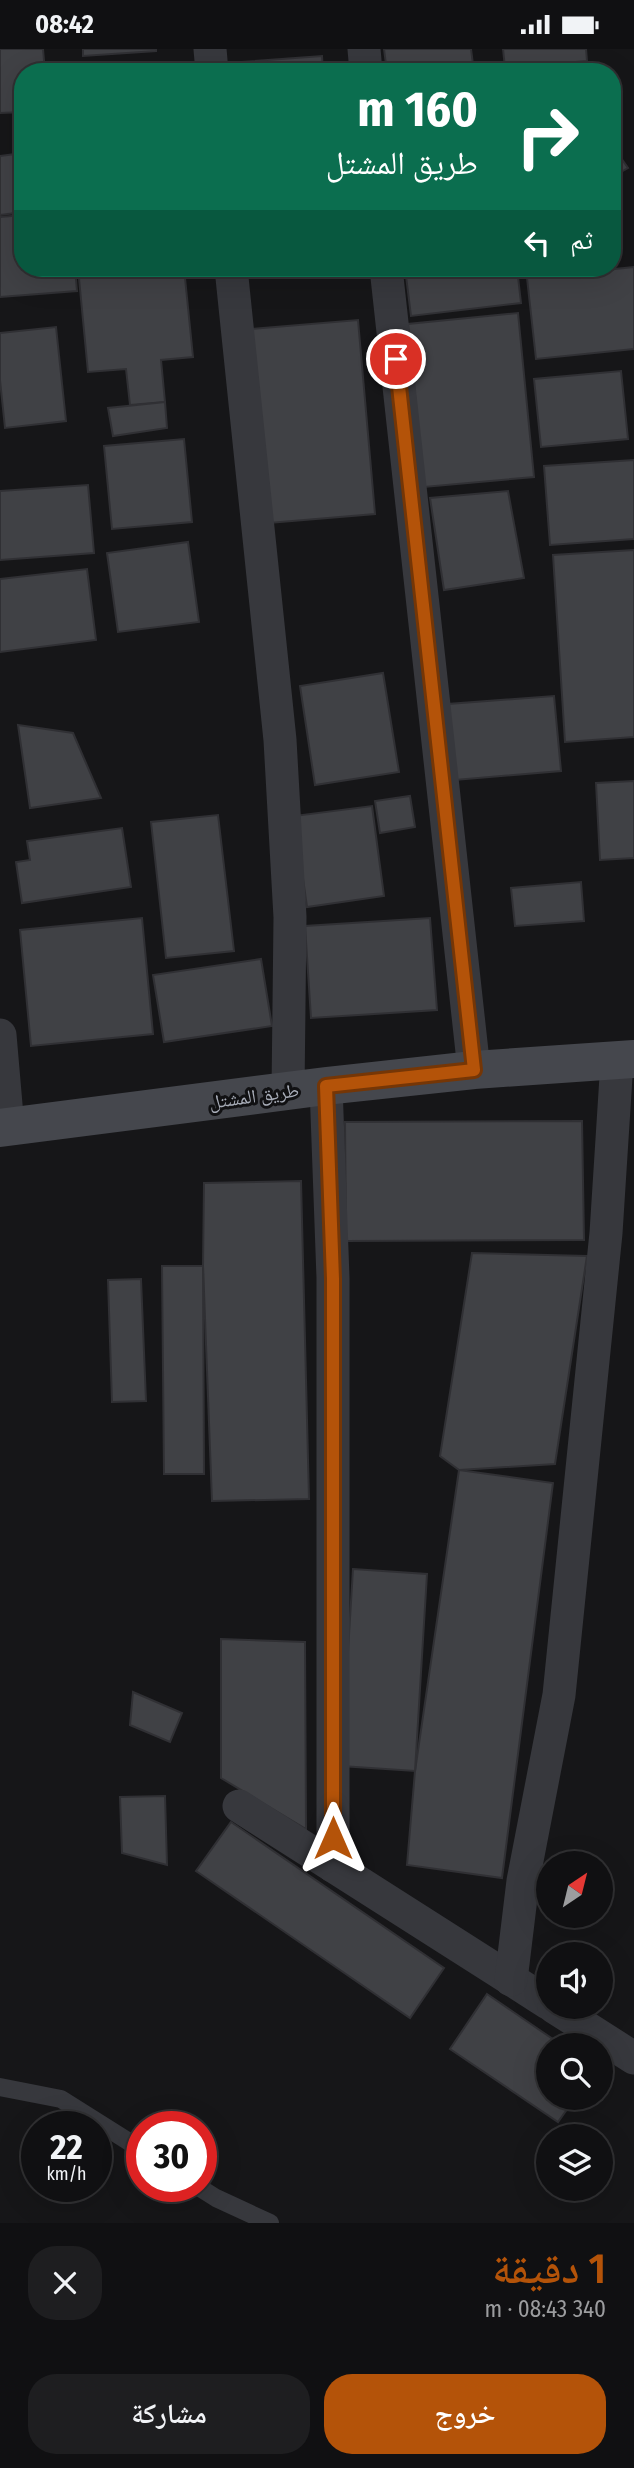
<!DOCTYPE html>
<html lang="ar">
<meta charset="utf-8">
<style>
:root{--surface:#101012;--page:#1e1e20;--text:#f1f3f6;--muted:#9c9d9f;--line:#303032;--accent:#b45309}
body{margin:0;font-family:"Fira Sans Condensed","Noto Naskh Arabic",sans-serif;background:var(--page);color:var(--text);direction:rtl;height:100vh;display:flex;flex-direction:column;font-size:26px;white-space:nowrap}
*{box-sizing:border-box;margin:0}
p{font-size:23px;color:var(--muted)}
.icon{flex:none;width:38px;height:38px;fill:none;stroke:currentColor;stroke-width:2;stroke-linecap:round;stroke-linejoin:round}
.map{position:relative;height:2174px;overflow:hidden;direction:ltr}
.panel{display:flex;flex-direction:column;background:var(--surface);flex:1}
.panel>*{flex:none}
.banner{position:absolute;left:14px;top:14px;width:607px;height:214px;border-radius:28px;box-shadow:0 7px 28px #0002,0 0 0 2px var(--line);direction:rtl;background:#0b6e4f;color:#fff;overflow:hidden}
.needle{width:46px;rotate:35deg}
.controls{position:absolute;left:536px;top:1802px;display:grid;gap:14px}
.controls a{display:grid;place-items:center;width:77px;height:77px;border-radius:50%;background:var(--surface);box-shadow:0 7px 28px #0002,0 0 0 2px var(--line);font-size:35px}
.speed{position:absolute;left:21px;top:2062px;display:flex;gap:14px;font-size:35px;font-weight:700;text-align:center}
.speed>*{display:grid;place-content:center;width:91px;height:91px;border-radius:50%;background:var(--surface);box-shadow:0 7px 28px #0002,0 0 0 2px var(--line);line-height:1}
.speed small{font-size:18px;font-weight:400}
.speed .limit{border:10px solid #d22;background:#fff;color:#111}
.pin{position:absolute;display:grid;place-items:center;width:60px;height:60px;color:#fff;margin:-30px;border:4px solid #fff;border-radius:50%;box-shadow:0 2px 7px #0007}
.me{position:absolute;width:77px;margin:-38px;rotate:0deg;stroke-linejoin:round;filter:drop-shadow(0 0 5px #0008)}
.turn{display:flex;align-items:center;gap:24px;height:147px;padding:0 28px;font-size:32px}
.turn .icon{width:91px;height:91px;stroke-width:2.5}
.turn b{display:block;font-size:49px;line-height:60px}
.then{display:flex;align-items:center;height:66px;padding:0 28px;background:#0003;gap:14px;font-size:26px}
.round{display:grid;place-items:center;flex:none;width:74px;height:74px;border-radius:28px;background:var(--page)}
.overview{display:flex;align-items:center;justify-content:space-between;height:119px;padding:0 28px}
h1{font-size:42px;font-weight:600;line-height:52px;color:var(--accent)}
.primary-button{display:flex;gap:14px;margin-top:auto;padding:14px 28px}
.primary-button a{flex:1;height:80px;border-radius:28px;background:var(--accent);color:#fff;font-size:28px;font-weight:600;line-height:80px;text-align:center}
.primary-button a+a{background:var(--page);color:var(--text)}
.status{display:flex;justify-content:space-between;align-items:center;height:49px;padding:0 35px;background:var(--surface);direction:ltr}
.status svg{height:19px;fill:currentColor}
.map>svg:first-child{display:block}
.building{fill:#404145;stroke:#303034;stroke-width:2}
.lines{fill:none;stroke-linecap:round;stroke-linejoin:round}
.service{stroke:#37383d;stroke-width:18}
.minor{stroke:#37383d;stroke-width:33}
.secondary{stroke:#45474d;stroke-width:38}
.route-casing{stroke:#753606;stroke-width:18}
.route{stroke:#b45309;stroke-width:12}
.labels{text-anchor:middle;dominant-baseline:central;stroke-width:6;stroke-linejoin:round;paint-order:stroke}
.street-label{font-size:19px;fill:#a8adb8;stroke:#111113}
</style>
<div class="status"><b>08:42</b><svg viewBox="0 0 49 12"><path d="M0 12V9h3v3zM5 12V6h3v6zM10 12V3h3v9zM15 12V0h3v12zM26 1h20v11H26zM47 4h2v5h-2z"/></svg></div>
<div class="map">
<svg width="634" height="2174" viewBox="0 0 634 2174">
<rect width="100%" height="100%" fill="#161618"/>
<g class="building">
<polygon points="0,0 43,0 45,23 23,23 23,63 0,64"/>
<polygon points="83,0 156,0 156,2 83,7"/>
<polygon points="384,0 471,0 474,23 387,23"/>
<polygon points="503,0 586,0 587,12 505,19"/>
<polygon points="322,7 323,23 229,23 228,14"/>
<polygon points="612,96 628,119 612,128"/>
<polygon points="23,104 23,163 0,166 0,107"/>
<polygon points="23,166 23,219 75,219 77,242 0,248 0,168"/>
<polygon points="634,218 634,300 536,310 527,229"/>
<polygon points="78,219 184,219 193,308 161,311 165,353 130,356 126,320 88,323"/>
<polygon points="405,219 517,219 521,254 411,267"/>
<polygon points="518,264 534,428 424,438 408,275"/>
<polygon points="358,271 375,465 269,474 251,280"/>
<polygon points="56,278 66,372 5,379 0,331 0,284"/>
<polygon points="621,322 628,390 541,398 534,330"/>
<polygon points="165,353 167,379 113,387 108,359"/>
<polygon points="184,390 192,473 112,480 104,397"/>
<polygon points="634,411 634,490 550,496 544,417"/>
<polygon points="88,436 94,504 0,511 0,442"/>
<polygon points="508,442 524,529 444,541 430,449"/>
<polygon points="188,493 199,573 118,583 107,504"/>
<polygon points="634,501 634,688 565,693 553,506"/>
<polygon points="87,520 96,591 0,603 0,530"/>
<polygon points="383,624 399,723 315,736 300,637"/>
<polygon points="554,647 561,722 455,731 448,655"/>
<polygon points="18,676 73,684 101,749 30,759"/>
<polygon points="634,732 634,809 600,811 596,734"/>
<polygon points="410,747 415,778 380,784 375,752"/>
<polygon points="372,757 384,847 307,858 294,767"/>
<polygon points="218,766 234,902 166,909 151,773"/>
<polygon points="122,779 131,838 22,854 16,813 30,811 27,792"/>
<polygon points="581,833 584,872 515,877 511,839"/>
<polygon points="142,869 153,985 31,997 20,881"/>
<polygon points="430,869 437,961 311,969 305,877"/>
<polygon points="261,910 272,977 164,993 153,926"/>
<polygon points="582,1072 584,1191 346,1192 345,1073"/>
<polygon points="301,1132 309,1450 212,1452 203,1217 204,1134"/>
<polygon points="472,1204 587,1207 555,1415 459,1421 440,1407"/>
<polygon points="162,1217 203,1217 204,1425 164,1425"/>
<polygon points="141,1230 146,1352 112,1353 108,1231"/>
<polygon points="459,1421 553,1434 502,1829 407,1816 415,1722"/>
<polygon points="353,1520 427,1525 415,1722 341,1717"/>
<polygon points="221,1590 305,1593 306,1780 221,1729"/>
<polygon points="133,1643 182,1664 170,1693 130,1676"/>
<polygon points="165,1747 167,1816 122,1804 120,1748"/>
<polygon points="231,1773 444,1919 410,1969 196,1822"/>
<polygon points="487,1945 563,1997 548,1997 548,2049 575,2049 558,2073 450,2000"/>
</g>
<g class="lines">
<g class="service">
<polyline points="0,2038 61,2050 142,2101"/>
<polyline points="197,2137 216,2149 270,2174"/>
</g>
<g class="minor">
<polyline points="210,0 212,23"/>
<polyline points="364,0 366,23"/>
<polyline points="231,219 280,691 290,868 288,1043"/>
<polyline points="386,219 474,1021"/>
<polyline points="0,986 8,1079"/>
<polyline points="326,1037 333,1229 333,1817"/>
<polyline points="239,1757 548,1954"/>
<polyline points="511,1931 523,1832 559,1646 606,1184 617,1012"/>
<polyline points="554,1958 634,2009"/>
</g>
<polyline class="secondary" points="0,1079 326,1037 474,1021 634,1010"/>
</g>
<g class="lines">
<defs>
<polyline id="route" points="333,1789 333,1230 326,1037 474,1021 396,310"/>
</defs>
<use href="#route" class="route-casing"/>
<use href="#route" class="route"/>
</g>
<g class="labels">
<g class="street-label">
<text transform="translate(254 1047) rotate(-8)">طريق المشتل</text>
</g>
</g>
</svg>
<div class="controls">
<a><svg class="needle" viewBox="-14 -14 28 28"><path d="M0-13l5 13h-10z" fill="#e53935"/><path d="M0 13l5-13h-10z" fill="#9c9d9f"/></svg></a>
<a><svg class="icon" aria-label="sound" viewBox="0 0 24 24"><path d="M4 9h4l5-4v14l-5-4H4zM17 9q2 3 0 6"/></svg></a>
<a><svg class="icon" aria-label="search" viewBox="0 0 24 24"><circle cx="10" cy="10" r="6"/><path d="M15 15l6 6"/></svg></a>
<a><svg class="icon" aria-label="layers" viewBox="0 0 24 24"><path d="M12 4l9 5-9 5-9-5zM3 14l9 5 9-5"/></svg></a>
</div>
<div class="speed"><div>22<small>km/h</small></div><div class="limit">30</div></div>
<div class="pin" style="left:396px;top:310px;background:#d93025"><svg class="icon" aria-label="arrive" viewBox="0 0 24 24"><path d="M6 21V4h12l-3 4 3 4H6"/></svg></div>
<svg class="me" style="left:333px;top:1789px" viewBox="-20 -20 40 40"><path d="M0-17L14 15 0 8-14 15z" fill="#b45309" stroke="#fff" stroke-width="4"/></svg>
<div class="banner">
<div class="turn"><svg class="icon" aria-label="right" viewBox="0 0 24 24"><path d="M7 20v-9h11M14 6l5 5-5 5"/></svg><div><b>160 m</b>طريق المشتل</div></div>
<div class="then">ثم<svg class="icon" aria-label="left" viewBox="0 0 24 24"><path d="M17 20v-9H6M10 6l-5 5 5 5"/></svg></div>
</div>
</div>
<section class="panel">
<div class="overview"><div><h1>1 دقيقة</h1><p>340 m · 08:43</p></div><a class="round"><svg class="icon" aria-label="close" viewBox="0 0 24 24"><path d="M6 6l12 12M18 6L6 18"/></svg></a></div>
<div class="primary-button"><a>خروج</a><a>مشاركة</a></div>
</section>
